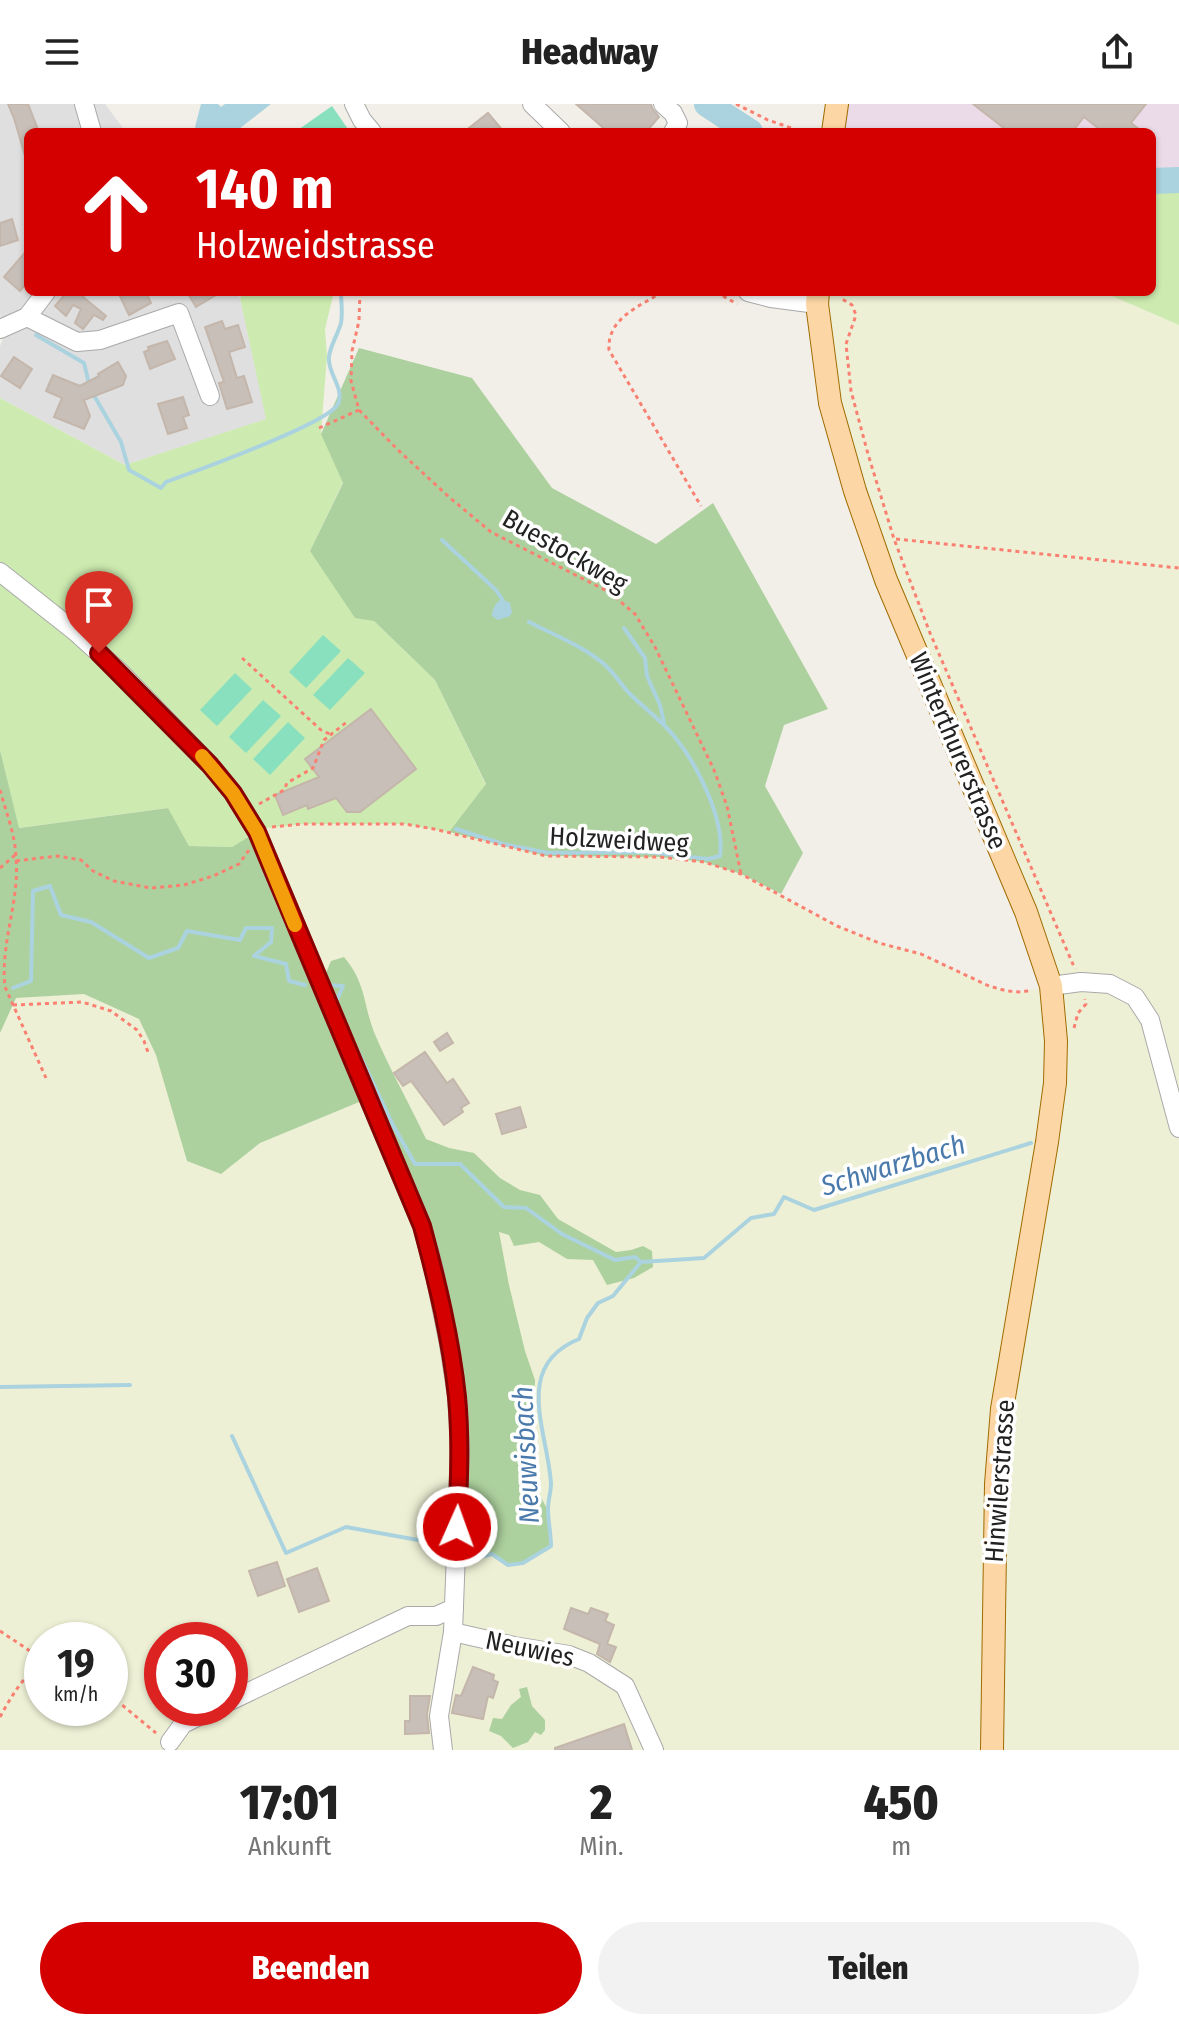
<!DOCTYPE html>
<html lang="de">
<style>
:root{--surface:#fff;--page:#f2f2f2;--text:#222;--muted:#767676;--accent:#d40000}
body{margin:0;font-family:"Fira Sans Condensed",sans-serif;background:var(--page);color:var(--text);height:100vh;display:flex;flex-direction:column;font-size:30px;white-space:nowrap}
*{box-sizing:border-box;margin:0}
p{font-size:26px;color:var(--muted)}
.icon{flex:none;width:44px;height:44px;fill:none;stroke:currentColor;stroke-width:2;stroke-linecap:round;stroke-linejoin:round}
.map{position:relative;height:1646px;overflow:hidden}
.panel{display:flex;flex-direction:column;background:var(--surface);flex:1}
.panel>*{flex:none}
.guide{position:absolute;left:24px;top:24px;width:1132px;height:168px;border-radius:12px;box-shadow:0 2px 6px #0004;background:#d40000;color:#fff;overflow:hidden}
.speed{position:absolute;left:24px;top:1518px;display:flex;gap:16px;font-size:40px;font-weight:700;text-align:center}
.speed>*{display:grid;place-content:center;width:104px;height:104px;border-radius:50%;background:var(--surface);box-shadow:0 2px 6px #0004;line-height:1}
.speed small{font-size:20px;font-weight:400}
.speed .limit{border:12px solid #d22;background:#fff;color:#111}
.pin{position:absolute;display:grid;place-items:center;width:68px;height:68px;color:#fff;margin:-82px -34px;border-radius:50% 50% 50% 0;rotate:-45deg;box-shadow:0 0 8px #0007}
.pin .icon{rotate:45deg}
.me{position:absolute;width:88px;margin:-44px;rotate:2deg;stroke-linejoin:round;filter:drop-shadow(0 0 6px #0008)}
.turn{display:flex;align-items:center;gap:28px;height:168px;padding:0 40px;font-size:36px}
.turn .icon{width:104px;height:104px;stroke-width:2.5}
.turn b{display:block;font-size:56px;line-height:68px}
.eta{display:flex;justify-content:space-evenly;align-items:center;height:136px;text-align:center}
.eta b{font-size:48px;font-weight:800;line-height:56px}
.cta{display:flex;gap:16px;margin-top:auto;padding:16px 40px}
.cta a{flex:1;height:92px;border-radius:48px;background:var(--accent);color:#fff;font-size:32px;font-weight:800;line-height:92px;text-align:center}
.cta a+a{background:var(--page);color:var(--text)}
header{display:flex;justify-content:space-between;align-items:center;height:104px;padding:0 40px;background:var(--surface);font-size:36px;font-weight:800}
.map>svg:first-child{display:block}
.residential{fill:#e0dfdf}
.industrial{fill:#ebdbe8}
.farmland{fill:#eef0d5;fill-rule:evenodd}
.grass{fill:#cdebb0}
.forest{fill:#add19e}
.pitch{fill:#88e0be}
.water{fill:#aad3df}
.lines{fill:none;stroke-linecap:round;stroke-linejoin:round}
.stream{stroke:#aad3df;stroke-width:4}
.river{stroke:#aad3df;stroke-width:26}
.building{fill:#c7bfb8;stroke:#c4b6ab;stroke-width:2}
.minor-casing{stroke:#a9a9a9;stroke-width:20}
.major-casing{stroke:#a06b00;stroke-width:24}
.path{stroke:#fa8072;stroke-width:3;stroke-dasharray:4 4;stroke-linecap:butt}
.minor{stroke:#fff;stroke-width:18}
.major{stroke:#fcd6a4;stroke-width:22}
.route-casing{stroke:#8a0000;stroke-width:20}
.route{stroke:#d40000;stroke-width:14}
.slow{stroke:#f59e0b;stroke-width:14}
.labels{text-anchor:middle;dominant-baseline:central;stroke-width:7;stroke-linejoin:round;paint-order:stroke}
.street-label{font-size:26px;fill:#222;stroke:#fff}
.water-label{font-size:28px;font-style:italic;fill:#4a7aab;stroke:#fff}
</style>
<header><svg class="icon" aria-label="menu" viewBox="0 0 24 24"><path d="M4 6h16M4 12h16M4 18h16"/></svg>Headway<svg class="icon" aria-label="share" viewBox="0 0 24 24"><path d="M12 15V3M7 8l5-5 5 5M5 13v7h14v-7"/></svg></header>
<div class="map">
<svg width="1179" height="1646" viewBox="0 0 1179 1646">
<rect width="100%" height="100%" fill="#f2efe9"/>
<polygon class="residential" points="0,0 105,0 126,28 28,28 28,188 236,188 240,194 267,315 125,361 0,294 0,242 4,233 0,209"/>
<polygon class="industrial" points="837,0 1179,0 1179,64 1152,64 1152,28 833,28"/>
<path class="farmland" d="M818,188H1103L1179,221V1646H0V929L15,894L84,890L139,915L156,951L221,1070L260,1039L363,996L257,728L278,721L350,719L405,720L434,725L546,752L660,753L704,758L741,770L837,822L879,839L921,850L989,882L1007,887L1021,888L1051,882L855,387ZM42,1536H110V1604H42ZM162,1536H230V1604H162Z"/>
<g class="grass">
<polygon points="1152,64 1179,64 1179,221 1103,188 1152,188"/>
<polygon points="244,188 334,188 325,225 327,252 321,329 343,378 310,447 374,517 435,576 486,681 449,728 405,720 302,720 267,724 232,743 189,742 167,704 18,724 0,646 0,294 125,361 266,315 240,194"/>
</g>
<g class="forest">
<polygon points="359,244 472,274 552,384 656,440 713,399 828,605 784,621 765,682 803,749 781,790 741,770 704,758 660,753 546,752 449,728 486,680 435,576 374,517 355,514 310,447 343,379 321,330"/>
<polygon points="0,646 19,724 168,704 189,742 232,743 257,728 364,996 260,1039 221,1070 187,1057 156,951 139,915 84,890 16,894 0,929"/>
<path d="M344,853C366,879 363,899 374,928C389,964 409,999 426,1035L449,1044L474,1049L500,1074L520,1086L540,1091L558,1115L616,1148L631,1146L643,1142L652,1147L653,1163L634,1174L607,1181L593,1156L567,1155L539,1138L514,1142L509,1131L499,1128L509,1181L525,1247L535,1276L534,1302L528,1330L537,1385L548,1407L551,1423V1442L523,1459L508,1461L492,1450L473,1455L465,1454L460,1343L434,1166L322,878L331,857Z"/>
<polygon points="527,1583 532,1602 545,1616 545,1626 541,1631 535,1628 528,1638 513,1644 501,1632 489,1627 493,1614 502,1615 511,1601 521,1593 519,1585"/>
</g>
<g class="pitch">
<polygon points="332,2 350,28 295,28"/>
<polygon points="323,531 341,547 306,584 289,568"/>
<polygon points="348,554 365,569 330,606 313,591"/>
<polygon points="235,569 252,585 217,622 200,606"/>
<polygon points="263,596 281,612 246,649 229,633"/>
<polygon points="288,618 305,634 270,671 253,655"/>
</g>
<g class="water">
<polygon points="201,0 218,0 221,3 225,0 271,0 235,28 199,28 195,23"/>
<path d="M502,495L510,499L512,508L510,512L498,516L492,512C492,505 496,498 502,495Z"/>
</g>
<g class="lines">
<g class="stream">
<polyline points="36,231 84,259 89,280"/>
<path d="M92,288L121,338L129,366L161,384L166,378C193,368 328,320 338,300C345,284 327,269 329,253C330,242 338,230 341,219C343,209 341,198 341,188"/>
<polyline points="442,436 496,486 502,495"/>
<polyline points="624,524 645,554 647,572 660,601 664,619"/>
<path d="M456,725L503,740L548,749L648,748L708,755L720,752C725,715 697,660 674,632C661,616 644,604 629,589C621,580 614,569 605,561C583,542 554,531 529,518"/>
<polyline points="327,881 343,882 336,898"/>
<polyline points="13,884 31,877 33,787 50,782 61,811 91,818 149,854 178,844 187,827 240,836 246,824 272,824 271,838 254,852 286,860 289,877 305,881"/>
<polyline points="357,945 393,1021 415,1060 460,1060 504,1103 526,1104 562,1130 615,1156 635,1153 641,1158 704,1154 751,1114 774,1110 784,1093 814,1106 1031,1039"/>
<polyline points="0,1283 130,1281"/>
<polyline points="232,1332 286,1449 346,1423 418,1436 423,1434 430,1439 441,1436 449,1446"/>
<path d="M465,1454L473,1455L492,1450L508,1461L523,1459L551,1442C551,1430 548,1417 548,1405C548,1396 551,1388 551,1380C548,1328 512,1262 579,1235L587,1214L598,1199L613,1192L641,1158"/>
</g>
<g class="river">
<polyline points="707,0 750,28"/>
<polyline points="1152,77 1179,76"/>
</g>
</g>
<g class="building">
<polygon points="8,0 28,0 39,28 28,28 28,51 25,52 14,14"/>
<polygon points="576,0 651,0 652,4 659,13 646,28 608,28"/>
<polygon points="973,0 1146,0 1131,19 1143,28 1103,28 1084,13 1072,28 1009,28"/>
<polygon points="488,9 504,28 464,28"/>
<polygon points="12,115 18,136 0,142 0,119"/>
<polygon points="28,145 28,177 20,187 4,173"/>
<polygon points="67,188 87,188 83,193 106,212 103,216 94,211 83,225 75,219 81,205 73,201 66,212 55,202"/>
<polygon points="118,188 146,188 151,199 129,211"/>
<polygon points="187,188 221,188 196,203"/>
<polygon points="222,217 225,225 238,221 245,243 229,248 237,274 244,272 252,298 227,305 219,279 224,278 205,223"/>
<polygon points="167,237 175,255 150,265 144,248 149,246 148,243"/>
<polygon points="14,253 32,265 20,284 1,272"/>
<polygon points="118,258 126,272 123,281 84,296 90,312 84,325 54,313 62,294 46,287 53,271 80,282 99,272 98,270"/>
<polygon points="183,293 189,311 183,313 187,324 168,330 158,300"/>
<polygon points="371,605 416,665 360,708 347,708 336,694 308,705 307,701 283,711 275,691 319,673 305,655"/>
<polygon points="447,929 453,939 440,947 434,938"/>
<polygon points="425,948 447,979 453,975 469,999 461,1004 463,1008 444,1021 411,977 403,982 394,969"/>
<polygon points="520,1003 526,1023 502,1030 496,1010"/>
<polygon points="277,1458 285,1482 258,1492 249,1467"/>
<polygon points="317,1464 329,1497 299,1508 287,1475"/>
<polygon points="571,1504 588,1510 591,1504 608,1510 605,1517 614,1521 607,1540 616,1543 610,1558 597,1550 600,1540 564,1525"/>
<polygon points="473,1563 494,1571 493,1576 498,1578 493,1594 488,1592 483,1615 452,1609 456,1591 461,1592"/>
<polygon points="410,1592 430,1592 427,1610 429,1629 405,1630 405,1617 410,1617"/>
<polygon points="624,1620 632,1646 555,1646 555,1644"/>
</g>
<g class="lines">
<defs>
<g id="minor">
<polyline points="84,0 92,28"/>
<polyline points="354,0 362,16 372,28"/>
<polyline points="532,0 561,28"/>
<polyline points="663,0 673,9 678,19 673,28"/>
<polyline points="748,188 771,194 817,200"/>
<polyline points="27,213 77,238 100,236 179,209 210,292"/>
<polyline points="0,225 27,213 46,188"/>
<polyline points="0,468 77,529 121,569 210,661 233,689 257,728 422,1122 434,1166 449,1240 457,1292 460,1343 453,1528 439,1612 443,1646"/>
<polyline points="1051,882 1081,878 1110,880 1135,893 1150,916 1179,1024"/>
<polyline points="453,1528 514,1542 569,1551 589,1559 625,1582 654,1646"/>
<polyline points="230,1597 408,1512 436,1512 454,1504"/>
<polyline points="170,1638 183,1620 215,1604"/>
</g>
<g id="major">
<polyline points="833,28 837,0"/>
<polyline points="818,188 817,200 830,299 855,387 886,476 1026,808 1051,882 1056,937 1055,979 1047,1038 1002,1305 996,1380 992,1646"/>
</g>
</defs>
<use href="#minor" class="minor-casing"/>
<use href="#major" class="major-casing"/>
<g class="path">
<polyline points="736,0 768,16 803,28"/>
<polyline points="360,188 359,217 352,247 351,277 359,306 398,346 449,393 491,428 609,488 635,510 655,543 714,666 727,702 741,770"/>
<path d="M662,188C639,203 607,214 609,246L701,402"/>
<polyline points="716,188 737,200"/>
<polyline points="842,188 842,195 852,201 856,211 846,240 851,287 868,350 894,435 930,529 1075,865"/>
<polyline points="319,324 359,306"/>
<polyline points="896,435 1179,464"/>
<polyline points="242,554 321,626 332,631"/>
<path d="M0,686C6,708 15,730 16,753C20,797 0,839 5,883L46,974"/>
<polyline points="259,700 284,686 287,679 313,664 324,636 348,617"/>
<polyline points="272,723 302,720 405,720 434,725 546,752 660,753 704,758 741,770 837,822 879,839 921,850 989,882 1007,887 1021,888 1032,886"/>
<polyline points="16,757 57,752 81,756 93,767 114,777 151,784 184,781 213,772 239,760 249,746"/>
<polyline points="0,764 15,751"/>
<polyline points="13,901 82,898 111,907 137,926 144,937 148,948"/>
<polyline points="1074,924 1078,909 1086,900 1085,895"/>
<polyline points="0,1527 42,1555"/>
<polyline points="110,1591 156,1629"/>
<path d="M0,1613C11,1593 23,1572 42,1559"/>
</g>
<use href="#minor" class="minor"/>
<use href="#major" class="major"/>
</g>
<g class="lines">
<defs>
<path id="route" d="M99,549L210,661L233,689L257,728L422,1122C437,1178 451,1235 457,1293C461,1336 459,1380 457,1423"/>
</defs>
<use href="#route" class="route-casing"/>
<use href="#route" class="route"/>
<polyline class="slow" points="202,652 233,689 257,728 295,821"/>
</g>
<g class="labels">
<g class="street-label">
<text transform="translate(565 447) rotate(30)">Buestockweg</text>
<text transform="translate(958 647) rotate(67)">Winterthurerstrasse</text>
<text transform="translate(619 736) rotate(3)">Holzweidweg</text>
<text transform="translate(1000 1377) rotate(-86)">Hinwilerstrasse</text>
<text transform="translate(530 1545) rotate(12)">Neuwies</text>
</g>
<g class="water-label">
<text transform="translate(893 1061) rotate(-17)">Schwarzbach</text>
<text transform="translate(526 1351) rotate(-93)">Neuwisbach</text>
</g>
</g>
</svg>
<div class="speed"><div>19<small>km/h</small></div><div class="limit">30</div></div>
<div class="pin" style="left:99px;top:549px;background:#d93025"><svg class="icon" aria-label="arrive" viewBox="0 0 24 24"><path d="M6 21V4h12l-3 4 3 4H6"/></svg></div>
<svg class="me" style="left:457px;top:1423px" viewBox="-20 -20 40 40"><circle r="17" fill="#d40000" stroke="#fff" stroke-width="3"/><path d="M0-11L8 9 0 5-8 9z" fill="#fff"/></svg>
<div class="guide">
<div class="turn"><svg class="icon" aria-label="ahead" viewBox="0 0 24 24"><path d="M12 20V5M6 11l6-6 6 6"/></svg><div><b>140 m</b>Holzweidstrasse</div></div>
</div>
</div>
<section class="panel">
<div class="eta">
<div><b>17:01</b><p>Ankunft</p></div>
<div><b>2</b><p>Min.</p></div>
<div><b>450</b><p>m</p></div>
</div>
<div class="cta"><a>Beenden</a><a>Teilen</a></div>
</section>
